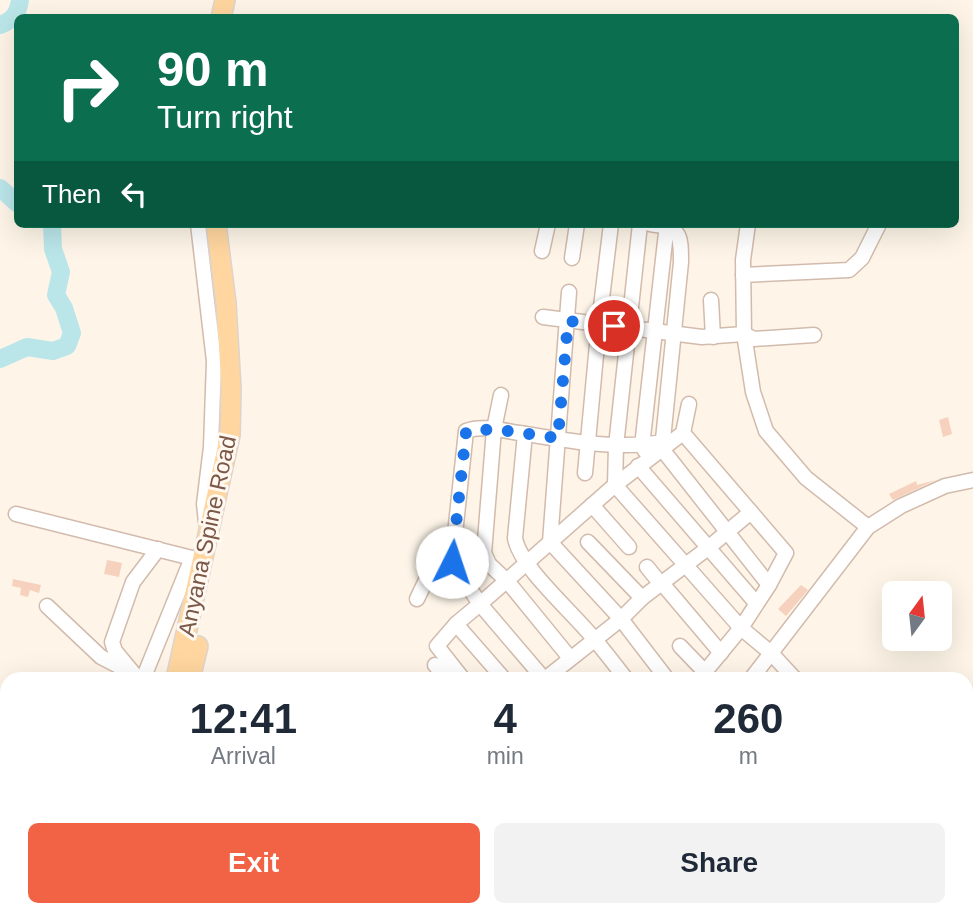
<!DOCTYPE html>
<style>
:root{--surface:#fff;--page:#f2f2f3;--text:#1f2937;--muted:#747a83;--accent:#f26244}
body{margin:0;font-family:Arial,sans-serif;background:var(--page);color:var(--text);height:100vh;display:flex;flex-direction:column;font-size:26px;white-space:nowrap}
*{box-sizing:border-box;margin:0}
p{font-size:23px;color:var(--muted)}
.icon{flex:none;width:38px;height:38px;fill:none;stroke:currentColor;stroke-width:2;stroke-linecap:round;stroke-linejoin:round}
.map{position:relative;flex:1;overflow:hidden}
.side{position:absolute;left:0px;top:672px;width:973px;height:245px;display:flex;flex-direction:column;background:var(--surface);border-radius:21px 21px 0 0;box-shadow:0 7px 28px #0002}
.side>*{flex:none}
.guide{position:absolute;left:14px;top:14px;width:945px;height:214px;border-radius:10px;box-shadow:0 7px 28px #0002;background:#0b6e4f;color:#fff;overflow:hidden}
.needle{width:46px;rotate:15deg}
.tools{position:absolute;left:882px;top:581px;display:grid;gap:14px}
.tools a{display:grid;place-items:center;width:70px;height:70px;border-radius:10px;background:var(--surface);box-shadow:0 7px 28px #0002;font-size:35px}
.pin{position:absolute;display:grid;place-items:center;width:60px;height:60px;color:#fff;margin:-30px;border:4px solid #fff;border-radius:50%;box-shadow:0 2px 7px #0007}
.me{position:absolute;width:77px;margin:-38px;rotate:4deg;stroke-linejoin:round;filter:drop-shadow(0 0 5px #0008)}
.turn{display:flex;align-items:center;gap:24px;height:147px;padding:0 28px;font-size:32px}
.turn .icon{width:91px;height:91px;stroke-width:2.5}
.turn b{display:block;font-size:49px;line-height:60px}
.then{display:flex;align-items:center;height:66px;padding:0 28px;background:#0003;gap:14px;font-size:26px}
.eta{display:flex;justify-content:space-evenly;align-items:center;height:119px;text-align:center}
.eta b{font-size:42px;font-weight:600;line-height:49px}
.button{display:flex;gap:14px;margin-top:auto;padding:14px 28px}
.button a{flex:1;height:80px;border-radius:10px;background:var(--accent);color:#fff;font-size:28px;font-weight:600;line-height:80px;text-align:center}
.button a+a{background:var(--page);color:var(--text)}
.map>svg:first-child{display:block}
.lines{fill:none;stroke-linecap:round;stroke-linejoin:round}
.stream{stroke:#9fd7dd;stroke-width:2.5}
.river{stroke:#bae6ea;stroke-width:18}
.building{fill:#f6d1bd}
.minor-casing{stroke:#d2bbac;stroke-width:17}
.major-casing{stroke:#ddd4d0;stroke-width:22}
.minor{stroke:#fff;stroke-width:14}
.major{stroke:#ffd69f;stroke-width:19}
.route{stroke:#1a73e8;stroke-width:12;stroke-dasharray:0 21.6}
.labels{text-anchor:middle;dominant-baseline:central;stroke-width:6;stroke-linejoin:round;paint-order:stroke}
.street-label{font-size:23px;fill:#7c5849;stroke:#fff9f1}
</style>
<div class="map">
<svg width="973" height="917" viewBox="0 0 973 917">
<rect width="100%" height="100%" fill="#fef5e8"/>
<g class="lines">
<g class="stream">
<polyline points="966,868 973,868"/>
<polyline points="843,917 855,917"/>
<polyline points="893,917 893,910"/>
</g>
<g class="river">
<path d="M0,25C13,20 18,14 20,0"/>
<polyline points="0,188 18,204"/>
<polyline points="0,359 27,347 53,351 67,346 72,333 64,308 56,295 61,272 53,249 52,224"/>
</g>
</g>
<g class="building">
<polygon points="948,417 952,434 943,437 939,420"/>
<polygon points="936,480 893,500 889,494 916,481 917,485"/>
<polygon points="107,560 122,563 119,577 104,574"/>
<polygon points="13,579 41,585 39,593 30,590 28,597 20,595 21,588 12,586"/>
<polygon points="801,585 808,590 786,616 778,609"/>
</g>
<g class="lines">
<defs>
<g id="minor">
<polyline points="198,224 214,361 211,447 204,504 206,522"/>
<polyline points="640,224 616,446 615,485 741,628 771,653 795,679"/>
<path d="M650,224C680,228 681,232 681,262L662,449L769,585"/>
<polyline points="748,224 743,260 744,334 753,392 766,431 806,478 868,527"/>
<polyline points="542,251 548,224"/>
<polyline points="572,258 577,224"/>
<polyline points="743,275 849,270 862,258 879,224"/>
<polyline points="569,292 550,542 621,619 667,679"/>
<polyline points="711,300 713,337"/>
<polyline points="543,317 702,337 744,334 754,339 814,335"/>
<polyline points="501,395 494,429 484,553 489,564 508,582 570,658"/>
<polyline points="689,404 683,433 786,553 769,585 741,628 699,679"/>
<path d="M525,434L515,538C520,568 575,614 595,640C606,653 616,666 626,679"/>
<path d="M662,442C620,450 569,441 526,434C507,432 484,424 466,431L452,562L480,604L615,485L683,433"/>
<polyline points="645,451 642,446 667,224"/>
<polyline points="638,466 756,603"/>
<polyline points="585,473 599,323 611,224"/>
<polyline points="592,505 629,547"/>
<polyline points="16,514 192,558 143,679"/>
<polyline points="588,542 642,598"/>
<polyline points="647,567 660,583"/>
<polyline points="661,582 721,653"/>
<polyline points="417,599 428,576 452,562"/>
<polyline points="47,606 101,657 130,672"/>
<polyline points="456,624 504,679"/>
<polyline points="680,646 705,672"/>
<polyline points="435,665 447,679"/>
<polyline points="134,674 115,651 112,642 133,582 158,549"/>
<polyline points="463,679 437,646 456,624 480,604 544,679"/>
<polyline points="545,679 621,619 642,598 708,548 751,512"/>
<polyline points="751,679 868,527 901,506 945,486 973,480"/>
<polyline points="0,725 7,726"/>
<polyline points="501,917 513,910"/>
</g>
<g id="major">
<polyline points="221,18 225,0"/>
<polyline points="176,679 230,435 231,389 226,303 216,224"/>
<polyline points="190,679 198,646"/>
<polyline points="154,910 154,917"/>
<polyline points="169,910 169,917"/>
</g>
</defs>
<use href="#minor" class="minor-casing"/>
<use href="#major" class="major-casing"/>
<use href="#minor" class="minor"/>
<use href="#major" class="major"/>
</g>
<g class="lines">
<polyline class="route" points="452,562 466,432 494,429 558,438 568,321 614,326"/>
</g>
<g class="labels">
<g class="street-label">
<text transform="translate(207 536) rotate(-78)">Anyana Spine Road</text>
</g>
</g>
</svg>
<div class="tools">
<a><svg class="needle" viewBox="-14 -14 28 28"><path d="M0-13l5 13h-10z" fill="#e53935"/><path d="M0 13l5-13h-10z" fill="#747a83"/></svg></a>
</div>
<div class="pin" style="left:614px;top:326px;background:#d93025"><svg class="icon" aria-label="arrive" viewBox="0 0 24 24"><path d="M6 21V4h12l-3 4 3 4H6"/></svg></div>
<svg class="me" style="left:452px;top:562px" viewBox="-20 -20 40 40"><circle r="19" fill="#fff"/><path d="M0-13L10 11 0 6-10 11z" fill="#1a73e8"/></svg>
<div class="guide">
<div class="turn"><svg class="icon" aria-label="right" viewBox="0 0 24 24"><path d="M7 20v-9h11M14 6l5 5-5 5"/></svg><div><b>90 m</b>Turn right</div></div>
<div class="then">Then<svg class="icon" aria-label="left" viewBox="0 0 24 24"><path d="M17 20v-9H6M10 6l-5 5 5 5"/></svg></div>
</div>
<section class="side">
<div class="eta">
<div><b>12:41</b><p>Arrival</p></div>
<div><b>4</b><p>min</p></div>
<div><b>260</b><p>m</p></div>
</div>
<div class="button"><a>Exit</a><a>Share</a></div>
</section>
</div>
